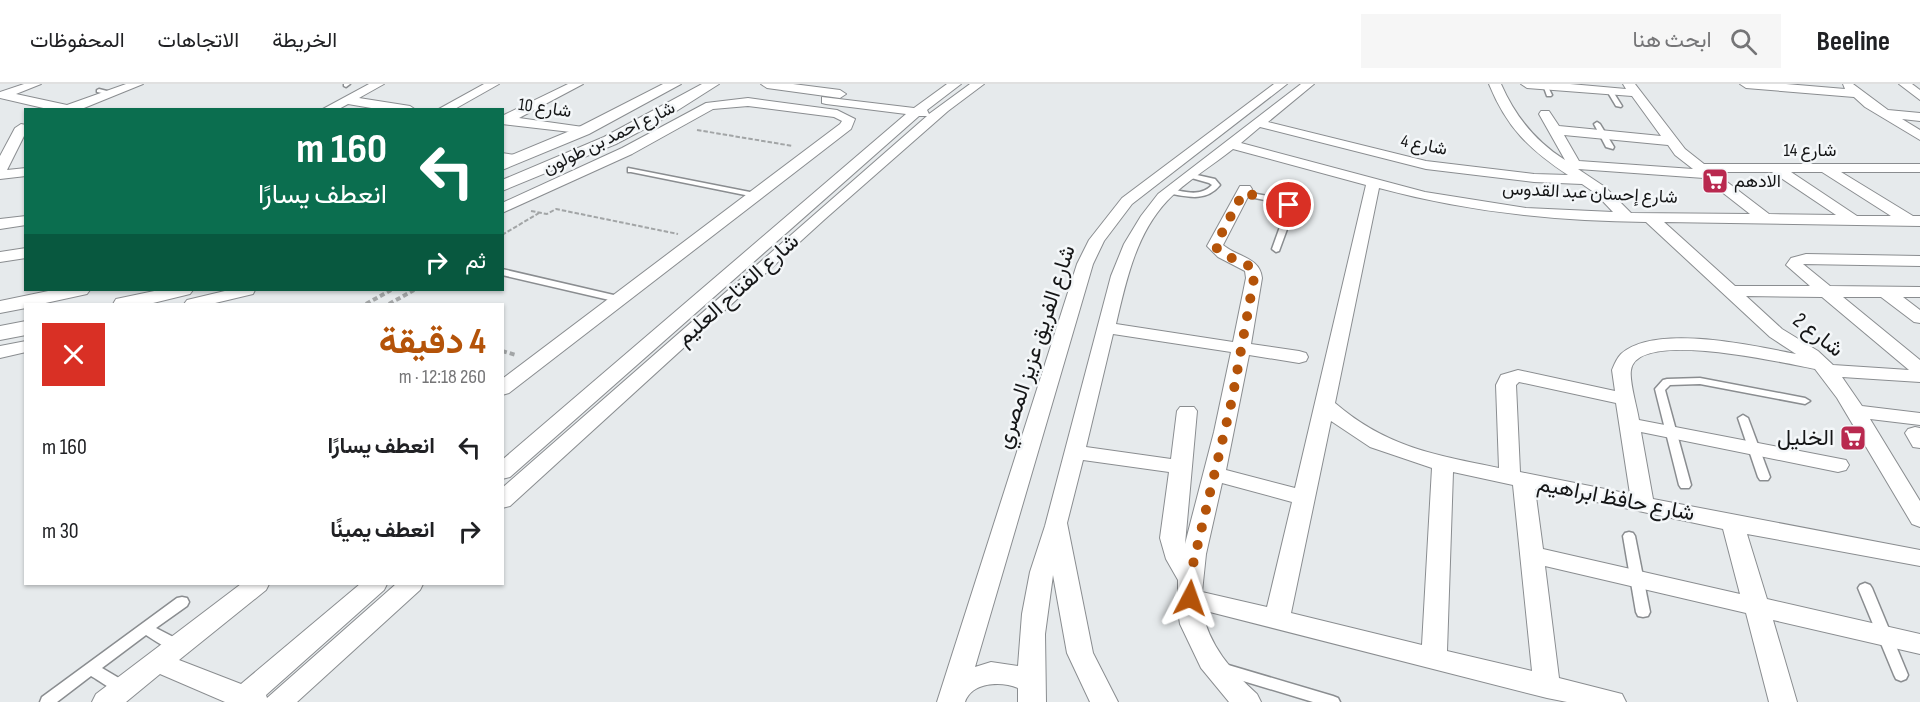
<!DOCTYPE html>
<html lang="ar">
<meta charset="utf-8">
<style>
:root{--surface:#fff;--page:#f6f6f6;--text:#202124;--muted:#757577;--line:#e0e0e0;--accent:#b45309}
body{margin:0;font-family:"Sofia Sans Condensed",Vazirmatn,sans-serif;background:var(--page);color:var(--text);direction:rtl;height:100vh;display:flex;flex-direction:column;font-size:22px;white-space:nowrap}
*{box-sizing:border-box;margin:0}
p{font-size:20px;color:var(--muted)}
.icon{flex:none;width:33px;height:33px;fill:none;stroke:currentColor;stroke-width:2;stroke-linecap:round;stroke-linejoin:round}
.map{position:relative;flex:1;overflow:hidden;direction:ltr}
.sheet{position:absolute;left:24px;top:219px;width:480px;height:282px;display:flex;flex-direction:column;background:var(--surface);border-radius:0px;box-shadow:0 2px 4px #0004;direction:rtl}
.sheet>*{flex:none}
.top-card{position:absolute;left:24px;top:24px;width:480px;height:183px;border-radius:0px;box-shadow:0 2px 4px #0004;direction:rtl;background:#0b6e4f;color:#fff;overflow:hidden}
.pin{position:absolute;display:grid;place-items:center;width:51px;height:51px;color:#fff;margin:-26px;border:3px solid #fff;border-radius:50%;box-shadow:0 2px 6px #0007}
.me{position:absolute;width:66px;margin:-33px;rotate:4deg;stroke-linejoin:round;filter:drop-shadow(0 0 4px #0008)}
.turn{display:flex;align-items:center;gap:21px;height:126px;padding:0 18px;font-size:27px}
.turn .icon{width:78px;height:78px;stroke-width:2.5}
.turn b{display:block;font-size:42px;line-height:51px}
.then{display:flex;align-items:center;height:57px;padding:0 18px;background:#0003;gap:12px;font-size:22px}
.round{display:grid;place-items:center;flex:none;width:63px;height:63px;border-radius:0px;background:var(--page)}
.summary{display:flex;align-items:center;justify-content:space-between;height:102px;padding:0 18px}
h1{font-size:36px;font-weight:700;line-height:45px;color:var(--accent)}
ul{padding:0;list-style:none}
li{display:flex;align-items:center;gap:18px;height:84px;padding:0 18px}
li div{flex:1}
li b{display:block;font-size:22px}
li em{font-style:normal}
header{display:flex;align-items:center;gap:36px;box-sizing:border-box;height:84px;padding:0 30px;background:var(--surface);border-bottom:2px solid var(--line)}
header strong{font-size:28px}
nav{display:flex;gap:33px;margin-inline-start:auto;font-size:21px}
.search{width:420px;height:54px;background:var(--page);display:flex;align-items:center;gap:15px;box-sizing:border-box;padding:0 21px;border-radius:0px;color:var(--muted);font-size:22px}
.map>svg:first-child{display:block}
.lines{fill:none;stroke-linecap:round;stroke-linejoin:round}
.service-casing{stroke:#8a8d90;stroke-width:3}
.minor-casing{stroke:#8a8d90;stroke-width:2}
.tertiary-casing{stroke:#8a8d90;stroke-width:2}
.path-far1{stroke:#a2a5a6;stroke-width:2;stroke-dasharray:4.5 2;stroke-linecap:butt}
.path{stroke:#a2a5a6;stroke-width:4;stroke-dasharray:5 3;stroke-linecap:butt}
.service{fill:#fff;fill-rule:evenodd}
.minor{fill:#fff;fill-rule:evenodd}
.tertiary{fill:#fff;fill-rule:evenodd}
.route{stroke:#b45309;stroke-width:10;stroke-dasharray:0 18}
.labels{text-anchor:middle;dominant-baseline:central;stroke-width:5;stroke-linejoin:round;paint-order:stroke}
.far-street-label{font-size:18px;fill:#151617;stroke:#f4f7f9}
.far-poi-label{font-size:18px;fill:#151617;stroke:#f4f7f9;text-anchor:start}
.street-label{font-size:22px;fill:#151617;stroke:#f4f7f9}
.poi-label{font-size:22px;fill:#151617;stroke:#f4f7f9;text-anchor:end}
</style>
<header>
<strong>Beeline</strong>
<div class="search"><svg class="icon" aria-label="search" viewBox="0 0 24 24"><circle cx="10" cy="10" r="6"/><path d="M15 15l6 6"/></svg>ابحث هنا</div>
<nav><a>الخريطة</a><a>الاتجاهات</a><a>المحفوظات</a></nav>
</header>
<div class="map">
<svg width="1920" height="618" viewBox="0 0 1920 618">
<rect width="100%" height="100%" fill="#e6eaec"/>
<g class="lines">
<defs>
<g id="service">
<polygon points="344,0 350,0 346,3 344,2"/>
<polygon points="1543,1 1547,1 1552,11 1551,12 1547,12"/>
<polygon points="99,5 115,9 112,11 97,8 97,6"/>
<polygon points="1610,5 1612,6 1622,22 1621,23 1616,22 1607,7"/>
<polygon points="1597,38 1600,40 1614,63 1613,65 1606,63 1594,40"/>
<polygon points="628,84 755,109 759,111 755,113 631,88 628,88"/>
<path d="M1188,89L1215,95L1220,101C1206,118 1188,113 1168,109V105H1171C1186,108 1200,113 1212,101L1209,99L1188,93Z"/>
<polygon points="1240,107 1285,115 1293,121 1294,126 1279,167 1276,168 1272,165 1286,126 1285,122 1280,119 1240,111"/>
<polygon points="502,185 618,212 623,215 618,218 502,191"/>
<polygon points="1700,294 1805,314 1810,317 1805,320 1700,300 1670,301 1665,306 1691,401 1689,404 1681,404 1679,401 1655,305 1663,296 1667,295"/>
<polygon points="1743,331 1748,334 1770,393 1768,396 1760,396 1758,393 1738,334"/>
<polygon points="1629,448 1633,449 1635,452 1650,528 1648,532 1643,533 1638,532 1636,528 1623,452 1625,449"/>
<polygon points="1865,499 1870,501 1872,504 1908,591 1906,595 1901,597 1896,595 1894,591 1858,504 1860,501"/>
<path d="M182,513L187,514L189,518L187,522L156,544L183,558L185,562L183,566C172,570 156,557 146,551L102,584L129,600L131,604L129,608C117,612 102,598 91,592L57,618H40L42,613L177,514Z"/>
<polygon points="1225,580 1333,612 1338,614 1340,618 1313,618 1220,590 1218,586 1220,582"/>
</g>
<g id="minor">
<polygon points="24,0 41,0 16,10 67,21 126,0 143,0 79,26 52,26 0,14 0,8"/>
<polygon points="369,0 384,0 359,14 410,22 416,26 383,26 348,20 337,26 321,26"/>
<polygon points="484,0 499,0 453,26 437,26"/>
<polygon points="568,0 583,0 519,34 583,43 589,47 588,50 502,40 502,32"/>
<polygon points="761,0 793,0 840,6 846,10 840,14 767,4"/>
<polygon points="947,0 961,0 927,26 929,30 970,0 984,0 948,27 825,135 510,422 502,424 502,404 927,32 919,32 510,393 502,395 502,376 906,30 826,20 822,19 822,13 914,24"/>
<path d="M1274,0H1287L1132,120L1104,157L1093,180L975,583L991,578L1018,582L1022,530L1030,488L1045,442L1111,192L1124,160L1141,132L1158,110L1301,0H1314L1268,38L1426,77L1534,90L1568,91C1529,65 1507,44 1489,0H1501C1515,32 1535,57 1565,76L1539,30L1541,27H1549L1559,42L1661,52L1632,12L1527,4L1521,0H1570L1626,5L1623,0H1635L1685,65L1704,80H1920V88H1841L1913,132H1920V142L1664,138L1735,202H1810L1786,181L1791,174L1806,170L1920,172V182L1803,180L1830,202L1920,203V213H1903L1920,226V239L1914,238L1881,213H1843L1920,276V298L1842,293L1862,322L1920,329V341L1870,335L1920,417V443L1912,440L1837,314L1815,285C1788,280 1637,244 1631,286C1629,297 1637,323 1639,336L1846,376L1849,381L1846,386L1838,388L1641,348L1653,415L1920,466V482L1747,450L1767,515L1920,550V570L1773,536L1797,618H1769L1746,529L1545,482L1559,594L1622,610L1626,618H1567L1547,614L1202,526C1209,562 1231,586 1257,610L1261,618H1229L1201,584L1180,540L1178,527V496L1166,475L1160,454L1169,388L1083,376L1067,439L1093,569L1118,618H1090L1067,569L1053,491L1045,550L1046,618H1018V604C1001,597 972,598 965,618H937L1077,180L1089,156L1122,114ZM1260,43L1426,85L1534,98L1582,100L1595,109L1613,128L1526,124L1425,108L1241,59ZM1564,51L1668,61L1675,71L1693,85L1579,77ZM1233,65L1366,101L1295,404L1226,386L1249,271L1299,279L1306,277L1308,273L1306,269L1299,267L1251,260L1262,194C1260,173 1237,173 1223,161L1252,105L1250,102H1240L1207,162L1218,173L1245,187L1246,194L1233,258L1116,240C1126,197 1136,150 1167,117C1186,97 1212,82 1233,65ZM1578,85L1704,94L1750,130L1631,129L1605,103ZM1714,88H1772L1836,131L1769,130ZM1791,88H1822L1891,132H1857ZM1379,104C1467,128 1556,137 1646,138L1770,253L1796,270C1755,262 1655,239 1621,270C1617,274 1614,281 1612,286L1615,307L1518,286L1501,291L1496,301L1499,384C1435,371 1386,363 1335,319ZM1746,212L1822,213L1909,286L1833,281L1818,267L1782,245ZM1113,250L1231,268L1214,348L1185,460L1197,327L1194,323H1180L1177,327L1171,375L1086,363ZM1519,298L1616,319L1630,410L1520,388L1516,301ZM1331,337L1370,363L1432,384L1422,561L1291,529ZM1453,388L1513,401L1532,587L1447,567ZM1222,399L1292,418L1267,523L1202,508L1206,470ZM1535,405L1723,445L1740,510L1543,465Z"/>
<polygon points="1740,0 1786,0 1845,5 1843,0 1853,0 1888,26 1920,29 1920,37 1902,35 1920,46 1920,56 1865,23 1854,13 1746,4"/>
<polygon points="1899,0 1912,0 1920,6 1920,16"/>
<polygon points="748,14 837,26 855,35 851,45 509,309 502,311 502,295 840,40 842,37 834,33 748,22 713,25 632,70 502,129 502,119 622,64 706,19"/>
<polygon points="21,40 26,41 26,48 7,86 26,84 26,92 0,95 0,72 15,44"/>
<polygon points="502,69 522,72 524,75 517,79 502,77"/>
<polygon points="26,132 26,141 0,145 0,135"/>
<polygon points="26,164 26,174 0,178 0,168"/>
<polygon points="229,206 255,206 253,210 211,220 184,220 187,216"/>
<polygon points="26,257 26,268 0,274 0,262"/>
<polygon points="1915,343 1920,344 1920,364 1913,363 1905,349 1908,345"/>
<polygon points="241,500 269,500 266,506 179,576 241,600 360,500 387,500 384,506 266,611 267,614 396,500 423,500 420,506 297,618 225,618 160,590 126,618 92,618 96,610"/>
</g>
<g id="tertiary">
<polygon points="663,0 681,0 589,50 502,86 502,75 577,44"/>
<polygon points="702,0 719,0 667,33 616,60 502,107 502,96 604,53"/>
<polygon points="53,206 90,206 87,210 41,220 26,220 26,224 0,229 0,217"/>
<polygon points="159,206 193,206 190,210 149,220 113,220 116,215"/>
<polygon points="26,237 26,251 0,256 0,242"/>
</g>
</defs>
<use href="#service" class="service-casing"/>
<use href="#minor" class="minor-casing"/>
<use href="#tertiary" class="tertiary-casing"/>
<g class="path-far1">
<polyline points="697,46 793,62"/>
<polyline points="531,127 547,130 556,125 678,150"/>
<polyline points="502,151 539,129"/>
</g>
<g class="path">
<polyline points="366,220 391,206"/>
<polyline points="389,220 414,206"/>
<polyline points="502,267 516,271"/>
</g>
<use href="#service" class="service"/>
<use href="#minor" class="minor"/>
<use href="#tertiary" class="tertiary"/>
</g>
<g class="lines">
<path class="route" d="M1190,514V493L1232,316L1254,194L1253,185C1241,175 1225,175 1215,162L1243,109L1282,117L1289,121"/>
</g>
<defs>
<symbol id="supermarket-square" viewBox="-11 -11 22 22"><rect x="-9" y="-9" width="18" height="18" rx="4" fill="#b9294f" stroke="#f4f7f9"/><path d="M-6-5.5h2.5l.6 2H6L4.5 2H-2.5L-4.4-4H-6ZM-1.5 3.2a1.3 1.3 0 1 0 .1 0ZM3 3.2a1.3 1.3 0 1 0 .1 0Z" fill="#fff"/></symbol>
</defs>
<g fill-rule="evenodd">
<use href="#supermarket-square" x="1700" y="82" width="30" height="30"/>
<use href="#supermarket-square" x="1838" y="339" width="30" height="30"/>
</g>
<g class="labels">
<g class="far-street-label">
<text transform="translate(545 24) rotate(8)">شارع 10</text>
<text transform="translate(609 54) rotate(-26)">شارع احمد بن طولون</text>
<text transform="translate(1424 61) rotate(11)">شارع 4</text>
<text x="1810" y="66">شارع 14</text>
<text transform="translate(1590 109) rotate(3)">شارع إحسان عبد القدوس</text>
</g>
<g class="far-poi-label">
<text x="1734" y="97">الادهم</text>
</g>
<g class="street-label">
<text transform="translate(738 206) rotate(-42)">شارع الفتاح العليم</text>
<text transform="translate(1818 251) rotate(38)">شارع 2</text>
<text transform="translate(1036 263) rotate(-72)">شارع الفريق عزيز المصري</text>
<text transform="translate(1616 415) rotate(11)">شارع حافظ ابراهيم</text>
</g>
<g class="poi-label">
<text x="1834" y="354">الخليل</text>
</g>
</g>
</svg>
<div class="pin" style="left:1289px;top:121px;background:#d93025"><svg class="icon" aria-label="arrive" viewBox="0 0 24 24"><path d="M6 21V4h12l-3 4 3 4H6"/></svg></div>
<svg class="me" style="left:1190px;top:514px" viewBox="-20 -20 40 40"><path d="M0-17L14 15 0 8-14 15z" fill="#b45309" stroke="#fff" stroke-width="4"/></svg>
<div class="top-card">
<div class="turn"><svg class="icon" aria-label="left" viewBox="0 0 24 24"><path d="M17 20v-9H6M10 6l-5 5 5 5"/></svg><div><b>160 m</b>انعطف يسارًا</div></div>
<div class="then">ثم<svg class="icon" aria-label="right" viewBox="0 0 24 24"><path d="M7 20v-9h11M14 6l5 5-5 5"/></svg></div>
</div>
<section class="sheet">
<div class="summary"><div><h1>4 دقيقة</h1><p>260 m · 12:18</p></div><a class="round" style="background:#d93025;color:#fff"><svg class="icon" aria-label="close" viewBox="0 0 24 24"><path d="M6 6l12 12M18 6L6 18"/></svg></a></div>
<ul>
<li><svg class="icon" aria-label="left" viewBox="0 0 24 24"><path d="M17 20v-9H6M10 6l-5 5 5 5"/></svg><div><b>انعطف يسارًا</b></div><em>160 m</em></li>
<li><svg class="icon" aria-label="right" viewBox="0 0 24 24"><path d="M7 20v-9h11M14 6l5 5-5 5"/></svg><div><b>انعطف يمينًا</b></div><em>30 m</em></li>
</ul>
</section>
</div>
